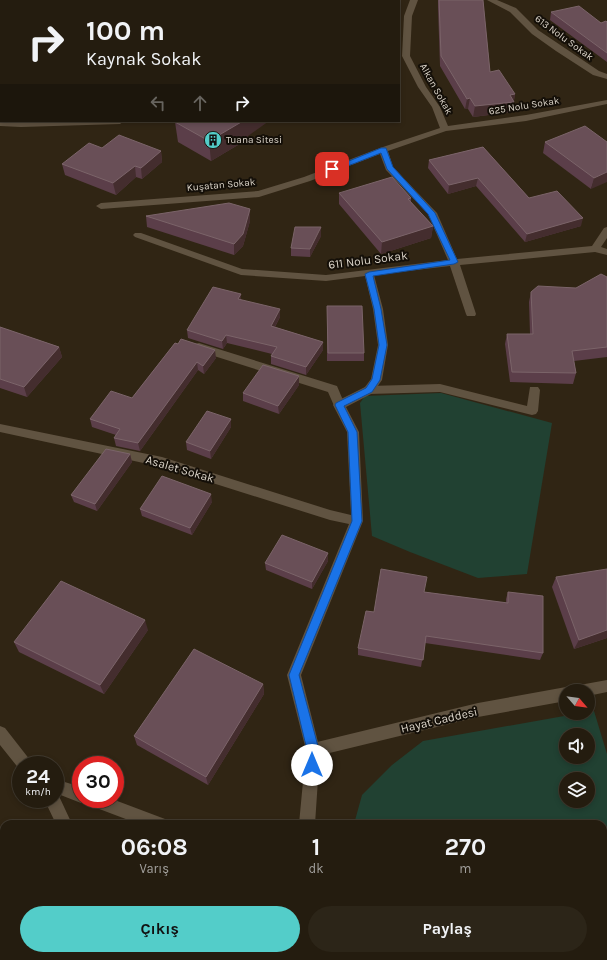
<!DOCTYPE html>
<html lang="tr">
<meta charset="utf-8">
<style>
:root{--surface:#241c0f;--page:#2c2518;--text:#f1f3f6;--muted:#a3a19e;--line:#413a2f;--accent:#53cdc9}
body{margin:0;font-family:Karla,sans-serif;background:var(--page);color:var(--text);height:100vh;display:flex;flex-direction:column;font-size:15px;white-space:nowrap}
*{box-sizing:border-box;margin:0}
p{font-size:13px;color:var(--muted)}
.icon{flex:none;width:22px;height:22px;fill:none;stroke:currentColor;stroke-width:2;stroke-linecap:round;stroke-linejoin:round}
.map{position:relative;flex:1;overflow:hidden}
.details{position:absolute;left:0px;top:820px;width:607px;height:140px;display:flex;flex-direction:column;background:var(--surface);border-radius:12px 12px 0 0;box-shadow:0 2px 6px #0003,0 0 0 1px var(--line)}
.details>*{flex:none}
.hud{position:absolute;left:0px;top:0px;width:400px;height:122px;box-shadow:0 2px 6px #0003,0 0 0 1px var(--line);background:#241c0f;color:var(--text);overflow:hidden}
.needle{width:26px;rotate:118deg}
.buttons{position:absolute;left:559px;top:684px;display:grid;gap:8px}
.buttons a{display:grid;place-items:center;width:36px;height:36px;border-radius:50%;background:var(--surface);box-shadow:0 2px 6px #0003,0 0 0 1px var(--line);font-size:20px}
.speed{position:absolute;left:12px;top:756px;display:flex;gap:8px;font-size:20px;font-weight:700;text-align:center}
.speed>*{display:grid;place-content:center;width:52px;height:52px;border-radius:50%;background:var(--surface);box-shadow:0 2px 6px #0003,0 0 0 1px var(--line);line-height:1}
.speed small{font-size:10px;font-weight:400}
.speed .limit{border:6px solid #d22;background:#fff;color:#111}
.pin{position:absolute;display:grid;place-items:center;width:34px;height:34px;color:#fff;margin:-17px;border-radius:8px;box-shadow:0 2px 6px #0006}
.me{position:absolute;width:44px;margin:-22px;rotate:0deg;stroke-linejoin:round;filter:drop-shadow(0 0 3px #0008)}
.turn{display:flex;align-items:center;gap:14px;height:84px;padding:0 20px;font-size:18px}
.turn .icon{width:52px;height:52px;stroke-width:2.5}
.turn b{display:block;font-size:28px;line-height:34px}
.lanes{display:flex;align-items:center;height:38px;padding:0 20px;background:#0003;justify-content:center;gap:20px;direction:ltr}
.lanes .off{opacity:.35}
.eta{display:flex;justify-content:space-evenly;align-items:center;height:68px;text-align:center}
.eta b{font-size:24px;font-weight:700;line-height:28px}
.cta{display:flex;gap:8px;margin-top:auto;padding:8px 20px}
.cta a{flex:1;height:46px;border-radius:24px;background:var(--accent);color:#111;font-size:16px;font-weight:700;line-height:46px;text-align:center}
.cta a+a{background:var(--page);color:var(--text)}
.map>svg:first-child{display:block}
.green{fill:#214132;fill-rule:evenodd}
.lines{fill:none;stroke-linecap:round;stroke-linejoin:round}
.service{fill:#605341;fill-rule:evenodd}
.minor{fill:#605341;fill-rule:evenodd}
.tertiary{fill:#605341;fill-rule:evenodd}
.primary{fill:#42817f;fill-rule:evenodd}
.wall{fill:#5b3e49}
.shaded-wall{fill:#442d2e}
.building{fill:#694f57;stroke:#7b6469}
.route{fill:#1a73e8;stroke:#114b97}
.labels{text-anchor:middle;dominant-baseline:central;stroke-width:4;stroke-linejoin:round;paint-order:stroke}
.far-street-label{font-size:10px;fill:#dcd5ca;stroke:#140f08}
.far-poi-label{font-size:10px;fill:#dcd5ca;stroke:#140f08;text-anchor:start}
.street-label{font-size:12px;fill:#dcd5ca;stroke:#140f08}
</style>
<div class="map">
<svg width="607" height="960" viewBox="0 0 607 960">
<rect width="100%" height="100%" fill="#302514"/>
<g class="green">
<polygon points="441,393 552,423 527,574 478,578 410,552 372,536 360,403 365,396"/>
<path d="M594,711L607,754V943H603V824H354L362,795L392,765L423,741L581,713H588ZM566,735H588V757H566ZM566,779H588V801H566Z"/>
</g>
<g class="lines">
<g class="service">
<polygon points="199,343 337,386 345,405 343,408 339,409 335,408 328,392 195,350 194,347 195,344"/>
<polygon points="440,384 527,406 530,387 538,387 540,390 538,411 536,414 532,415 440,392 369,394 365,393 363,390 365,387 369,386"/>
</g>
<g class="minor">
<polygon points="410,0 418,0 412,16 410,56 426,87 440,107 448,126 526,115 607,100 607,104 526,121 446,131 388,151 393,167 437,213 457,259 592,246 604,228 607,227 607,238 601,247 607,249 607,255 595,252 460,265 476,314 475,316 467,316 466,314 450,266 374,275 383,309 388,345 382,380 373,393 346,407 359,432 363,521 301,675 320,750 315,824 299,824 306,750 287,675 349,524 330,520 162,467 0,432 0,424 162,457 330,510 351,515 347,432 333,405 335,402 365,387 371,379 378,345 373,309 365,276 326,281 241,275 135,237 133,235 135,233 141,233 242,269 326,275 448,260 428,214 386,170 380,154 310,181 259,197 101,209 96,206 101,203 258,191 304,177 380,148 440,128 432,107 418,87 402,56 404,16"/>
<polygon points="487,0 497,0 516,8 538,30 599,71 607,74 607,79 593,75 556,51 532,34 510,12"/>
<polygon points="0,120 124,121 120,124 21,127 0,126"/>
<polygon points="0,726 5,728 30,760 32,765 21,765 21,771 20,770 0,745"/>
<polygon points="55,779 81,787 81,799 112,799 165,819 168,824 139,824 86,804 84,801 81,803 58,794 72,824 56,824 44,799 55,799"/>
<polygon points="73,956 89,956 88,960 72,960"/>
<polygon points="316,956 332,956 333,960 317,960"/>
</g>
<g class="tertiary">
<polygon points="607,680 607,692 588,696 588,691 572,691 574,686"/>
<polygon points="566,687 572,691 566,691 566,701 478,717 313,757 308,755 306,750 308,745 313,743 478,703"/>
</g>
<g class="primary">
<polygon points="64,0 75,0 63,1"/>
<polygon points="156,0 166,0 155,1"/>
<polygon points="326,0 334,0 335,1 327,1"/>
<rect x="0" y="9" width="1" height="4"/>
</g>
</g>
<g class="wall">
<polygon points="438,0 483,0 490,72 515,94 512,112 473,117 468,109 465,109 440,66 438,8"/>
<polygon points="551,12 601,23 607,22 607,62 550,20"/>
<polygon points="1,73 1,111 0,111 0,74"/>
<polygon points="175,122 248,136 248,139 211,161 178,142"/>
<polygon points="545,142 607,142 591,189 543,153"/>
<polygon points="483,147 529,198 581,226 525,242 476,186 448,194 428,168 429,160"/>
<polygon points="102,148 161,151 162,162 142,179 136,177 116,195 65,175 62,164"/>
<polygon points="339,193 411,198 411,202 433,226 431,238 381,254 339,204"/>
<polygon points="250,209 250,221 243,246 234,255 147,227 146,216"/>
<polygon points="321,236 310,257 291,256 291,248"/>
<polygon points="607,277 607,357 574,361 576,373 573,384 510,382 505,344 507,334 530,334 529,302 531,292 576,288"/>
<polygon points="241,294 241,300 280,317 275,327 323,342 323,350 306,375 271,364 271,356 272,354 227,343 223,349 188,338 187,330"/>
<polygon points="327,306 364,353 364,361 327,361"/>
<polygon points="0,327 59,347 62,357 27,397 0,388"/>
<polygon points="175,343 216,358 204,374 198,370 140,451 116,446 114,438 116,435 92,427 90,419 132,398"/>
<polygon points="299,385 279,414 243,401 243,393"/>
<polygon points="231,419 231,427 211,459 187,450 186,442"/>
<polygon points="130,454 132,462 97,511 74,502 71,495"/>
<polygon points="212,502 192,535 142,516 140,509"/>
<polygon points="328,553 328,561 312,589 266,570 265,563"/>
<polygon points="556,577 607,638 574,649 552,587"/>
<polygon points="424,592 506,603 506,599 508,592 543,653 540,660 425,643 421,667 358,655 358,648"/>
<polygon points="148,630 104,694 19,652 14,642"/>
<polygon points="263,684 264,694 208,785 137,745 134,736"/>
</g>
<g class="shaded-wall">
<polygon points="515,94 512,112 473,117 475,106 510,95"/>
<polygon points="470,98 468,109 465,109 467,99"/>
<polygon points="243,121 269,121 248,136 248,139 211,161 209,141"/>
<polygon points="161,151 162,162 142,179 141,168"/>
<polygon points="135,166 136,177 116,195 113,183"/>
<polygon points="607,172 607,182 591,189 594,178"/>
<polygon points="478,178 476,186 448,194 449,185"/>
<polygon points="250,209 250,221 243,246 234,255 234,244"/>
<polygon points="583,218 581,226 525,242 527,234"/>
<polygon points="433,226 431,238 381,254 382,242"/>
<polygon points="321,227 321,236 310,257 310,249"/>
<polygon points="241,294 241,302 238,299"/>
<polygon points="280,309 280,317 271,334 271,326"/>
<polygon points="226,335 227,343 223,349 222,341"/>
<polygon points="323,342 323,350 306,375 306,367"/>
<polygon points="59,347 62,357 27,397 24,387"/>
<polygon points="215,350 216,358 204,374 203,366"/>
<polygon points="197,362 198,370 140,451 138,443"/>
<polygon points="299,376 299,385 279,414 278,406"/>
<polygon points="231,419 231,427 211,459 210,451"/>
<polygon points="130,454 132,462 97,511 95,504"/>
<polygon points="211,494 212,502 192,535 190,528"/>
<polygon points="328,553 328,561 312,589 312,582"/>
<polygon points="145,620 148,630 104,694 100,685"/>
<polygon points="607,630 607,638 574,649 579,640"/>
<polygon points="263,684 264,694 208,785 206,777"/>
<polygon points="20,956 25,956 24,960 19,960"/>
</g>
<g class="building">
<polygon points="226,0 275,0 277,1 224,1"/>
<polygon points="439,0 483,0 490,72 499,70 515,94 510,95 514,102 475,106 470,98 467,99 441,56"/>
<polygon points="579,6 601,23 606,21 607,22 607,53 551,12"/>
<polygon points="1,73 1,103 0,102 0,74"/>
<polygon points="178,121 243,121 209,141 175,122"/>
<polygon points="585,126 607,142 607,172 594,178 545,142"/>
<polygon points="119,135 161,151 141,168 135,166 113,183 62,164 89,143 102,148"/>
<polygon points="483,147 529,198 557,191 583,218 527,234 478,178 449,185 429,160"/>
<polygon points="392,177 411,198 408,199 433,226 382,242 339,193"/>
<polygon points="229,203 250,209 243,234 234,244 146,216"/>
<polygon points="295,227 321,227 310,249 291,248"/>
<polygon points="601,274 607,277 607,347 572,351 576,373 512,372 507,334 533,334 531,292 538,286 576,288"/>
<polygon points="213,287 241,294 238,299 280,309 271,326 323,342 306,367 271,356 277,347 226,335 222,341 187,330"/>
<polygon points="327,306 362,306 364,353 328,353"/>
<polygon points="0,327 59,347 24,387 0,379"/>
<polygon points="181,339 215,350 203,366 197,362 138,443 114,438 120,429 90,419 111,391 132,398 175,343 178,344"/>
<polygon points="263,365 299,376 278,406 243,393"/>
<polygon points="207,411 231,419 210,451 186,442"/>
<polygon points="106,449 130,454 95,504 71,495"/>
<polygon points="162,476 211,494 190,528 140,509"/>
<polygon points="282,535 328,553 312,582 265,563"/>
<polygon points="381,569 427,577 424,592 508,603 508,592 543,596 543,653 426,636 423,660 358,648 366,611 374,612"/>
<polygon points="607,569 607,630 579,640 556,577"/>
<polygon points="61,581 145,620 100,685 14,642"/>
<polygon points="194,649 263,684 206,777 134,736"/>
<polygon points="0,882 4,882 4,956 20,956 19,960 0,960"/>
<polygon points="140,956 265,956 268,960 138,960"/>
</g>
<polygon class="route" points="381,148 386,148 393,167 435,213 458,262 454,264 373,276 381,309 387,345 380,380 372,392 344,406 357,432 362,521 299,675 319,750 316,769 312,771 308,769 306,765 307,750 289,675 352,521 348,432 335,405 336,403 366,388 372,379 379,345 374,309 365,274 369,272 450,260 428,214 387,169 381,153 335,171 329,169"/>
<defs>
<symbol id="building-disc" viewBox="-11 -11 22 22"><circle r="9.5" fill="#53cdc9" stroke="#140f08"/><path d="M-4-6H4V6H1V3H-1V6H-4ZM-2.5-4.3h1.7v1.8h-1.7ZM.8-4.3h1.7v1.8H.8ZM-2.5-1h1.7V.8h-1.7ZM.8-1h1.7V.8H.8Z" fill="#111"/></symbol>
</defs>
<g fill-rule="evenodd">
<use href="#building-disc" x="203" y="130" width="20" height="20"/>
</g>
<g class="labels">
<g class="far-street-label">
<text transform="translate(564 38) rotate(36)">613 Nolu Sokak</text>
<text transform="translate(436 89) rotate(61)">Alkan Sokak</text>
<text transform="translate(524 106) rotate(-9)">625 Nolu Sokak</text>
<text transform="translate(221 185) rotate(-5)">Kuşatan Sokak</text>
</g>
<g class="far-poi-label">
<text x="226" y="140">Tuana Sitesi</text>
</g>
<g class="street-label">
<text transform="translate(368 260) rotate(-7)">611 Nolu Sokak</text>
<text transform="translate(180 469) rotate(16)">Asalet Sokak</text>
<text transform="translate(439 720) rotate(-13)">Hayat Caddesi</text>
</g>
</g>
</svg>
<div class="buttons">
<a><svg class="needle" viewBox="-14 -14 28 28"><path d="M0-13l5 13h-10z" fill="#e53935"/><path d="M0 13l5-13h-10z" fill="#a3a19e"/></svg></a>
<a><svg class="icon" aria-label="sound" viewBox="0 0 24 24"><path d="M4 9h4l5-4v14l-5-4H4zM17 9q2 3 0 6"/></svg></a>
<a><svg class="icon" aria-label="layers" viewBox="0 0 24 24"><path d="M12 4l9 5-9 5-9-5zM3 14l9 5 9-5"/></svg></a>
</div>
<div class="speed"><div>24<small>km/h</small></div><div class="limit">30</div></div>
<div class="pin" style="left:332px;top:169px;background:#d93025"><svg class="icon" aria-label="arrive" viewBox="0 0 24 24"><path d="M6 21V4h12l-3 4 3 4H6"/></svg></div>
<svg class="me" style="left:312px;top:765px" viewBox="-20 -20 40 40"><circle r="19" fill="#fff"/><path d="M0-13L10 11 0 6-10 11z" fill="#1a73e8"/></svg>
<div class="hud">
<div class="turn"><svg class="icon" aria-label="right" viewBox="0 0 24 24"><path d="M7 20v-9h11M14 6l5 5-5 5"/></svg><div><b>100 m</b>Kaynak Sokak</div></div>
<div class="lanes"><svg class="icon off" aria-label="left" viewBox="0 0 24 24"><path d="M17 20v-9H6M10 6l-5 5 5 5"/></svg><svg class="icon off" aria-label="ahead" viewBox="0 0 24 24"><path d="M12 20V5M6 11l6-6 6 6"/></svg><svg class="icon" aria-label="right" viewBox="0 0 24 24"><path d="M7 20v-9h11M14 6l5 5-5 5"/></svg></div>
</div>
<section class="details">
<div class="eta">
<div><b>06:08</b><p>Varış</p></div>
<div><b>1</b><p>dk</p></div>
<div><b>270</b><p>m</p></div>
</div>
<div class="cta"><a>Çıkış</a><a>Paylaş</a></div>
</section>
</div>
